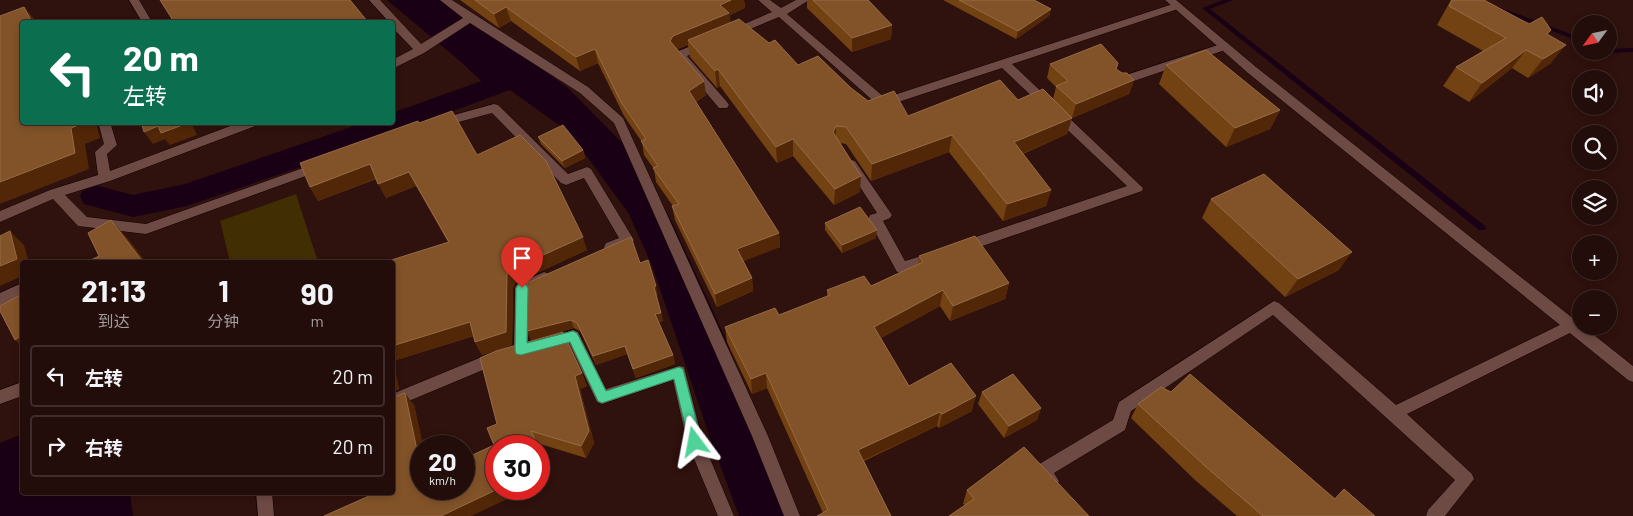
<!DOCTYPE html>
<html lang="zh">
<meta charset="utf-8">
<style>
:root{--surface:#230d0a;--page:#2f1b18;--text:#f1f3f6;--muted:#a39c9c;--line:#402d2b}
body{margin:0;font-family:Barlow,"Noto Sans SC",sans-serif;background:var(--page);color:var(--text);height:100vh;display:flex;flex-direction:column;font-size:19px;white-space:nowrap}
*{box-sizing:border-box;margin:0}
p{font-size:16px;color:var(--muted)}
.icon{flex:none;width:28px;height:28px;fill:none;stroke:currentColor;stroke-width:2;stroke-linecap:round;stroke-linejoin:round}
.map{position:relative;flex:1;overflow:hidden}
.side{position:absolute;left:20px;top:260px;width:375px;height:235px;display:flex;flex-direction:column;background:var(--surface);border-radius:5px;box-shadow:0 2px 8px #0003,0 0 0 1px var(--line)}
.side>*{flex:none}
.hud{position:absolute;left:20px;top:20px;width:375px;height:105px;border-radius:5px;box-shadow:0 2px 8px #0003,0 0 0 1px var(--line);background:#0b6e4f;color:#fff;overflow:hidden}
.needle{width:32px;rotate:237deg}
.controls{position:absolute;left:1572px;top:15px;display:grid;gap:10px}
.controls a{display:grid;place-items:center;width:45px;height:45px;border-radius:50%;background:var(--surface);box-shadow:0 2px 8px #0003,0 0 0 1px var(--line);font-size:25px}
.speed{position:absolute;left:410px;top:435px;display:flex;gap:10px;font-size:25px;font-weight:700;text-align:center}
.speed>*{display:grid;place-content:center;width:65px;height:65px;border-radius:50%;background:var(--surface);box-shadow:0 2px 8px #0003,0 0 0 1px var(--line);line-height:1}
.speed small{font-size:12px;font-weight:400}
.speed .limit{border:8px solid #d22;background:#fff;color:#111}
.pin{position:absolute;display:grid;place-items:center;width:42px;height:42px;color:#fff;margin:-51px -21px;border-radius:50% 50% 50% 0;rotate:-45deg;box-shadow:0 0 5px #0007}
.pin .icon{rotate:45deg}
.me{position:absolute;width:55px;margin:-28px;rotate:347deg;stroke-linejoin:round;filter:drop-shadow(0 0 4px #0008)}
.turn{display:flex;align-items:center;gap:18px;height:105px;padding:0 20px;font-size:22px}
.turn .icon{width:65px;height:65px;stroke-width:2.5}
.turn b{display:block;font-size:35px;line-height:42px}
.eta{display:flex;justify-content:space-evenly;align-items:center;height:85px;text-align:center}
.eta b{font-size:30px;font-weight:700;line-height:35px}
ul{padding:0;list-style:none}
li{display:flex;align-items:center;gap:15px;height:62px;margin:0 10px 8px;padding:0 10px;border:2px solid var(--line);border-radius:5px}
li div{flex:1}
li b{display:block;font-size:19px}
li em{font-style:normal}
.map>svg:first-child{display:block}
.green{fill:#412e02}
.water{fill:#1a0014}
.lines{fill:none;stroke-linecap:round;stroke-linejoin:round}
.stream{fill:#1a0014;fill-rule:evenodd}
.canal{fill:#1a0014;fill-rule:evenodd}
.minor-casing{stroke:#150000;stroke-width:1}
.tertiary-casing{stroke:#150000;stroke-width:1}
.minor{fill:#6e4a44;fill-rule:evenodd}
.tertiary{fill:#6e4a44;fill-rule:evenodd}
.wall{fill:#734213}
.shaded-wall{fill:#522707}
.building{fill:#825329;stroke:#966b46}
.route{fill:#4fd399;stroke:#338963}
</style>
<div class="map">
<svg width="1633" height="516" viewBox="0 0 1633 516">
<rect width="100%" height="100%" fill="#2f110d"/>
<polygon class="green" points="296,194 318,262 230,262 220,221"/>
<g class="water">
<polygon points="387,0 445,0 568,88 632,153 669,216 725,337 792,516 739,516 708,432 653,268 629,214 570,133 510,90 493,92 460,61"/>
<polygon points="22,434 22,492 130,493 133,516 0,516 0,443"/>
</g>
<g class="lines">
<g class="stream">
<polygon points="1223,0 1233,0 1210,9 1485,226 1486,228 1485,230 1479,230 1202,8"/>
<polygon points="1471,0 1480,0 1581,38 1581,42"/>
<polygon points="1633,48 1633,52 1609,53 1606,51 1609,51 1609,49"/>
</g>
<polygon class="canal" points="515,69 525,72 529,78 525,84 336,155 187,206 133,217 84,204 80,196 84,188 95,185 133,195 185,184 366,122 392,122 392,113"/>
<defs>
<g id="minor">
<polygon points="129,0 139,0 152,22 142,22"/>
<polygon points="369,0 380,0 421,44 463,18 440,0 452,0 588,87 623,118 768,436 800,516 784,516 752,436 614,123 580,93 470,23 424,53 392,69 392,60 413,49 392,27 392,22 389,22"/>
<polygon points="758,0 770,0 781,8 796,0 809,0 787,14 885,98 1173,4 1181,4 1182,6 1181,8 1012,64 1143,188 1142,191 968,251 963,252 958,251 956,247 958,243 1127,186 1002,68 883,107 879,106 779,17 736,35 728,35 727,33 728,31 772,12"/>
<polygon points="706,40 710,42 712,44 710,46 687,56 727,102 729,105 727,108 719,108 674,55 676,52"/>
<polygon points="1224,43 1228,45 1230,47 1228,49 1122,85 1118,86 1112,82 1114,79"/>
<polygon points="494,104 498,105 568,174 587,167 591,169 634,240 632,244 611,252 606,251 604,247 606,243 619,238 584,178 566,185 561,183 492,113 440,127 434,123 436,120"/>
<polygon points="98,122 110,122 117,145 107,154 110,171 241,122 260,122 258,125 110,181 65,195 87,217 146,224 317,163 325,163 327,166 325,169 146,234 78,226 53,199 0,222 0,211 50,190 98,175 95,152 104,144"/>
<polygon points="851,160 855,161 892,215 890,218 883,221 905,261 935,252 940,253 942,257 940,261 902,273 897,272 868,219 870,215 877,213 845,164 847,161"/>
<polygon points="544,272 549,274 551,278 549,282 529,291 528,350 526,354 502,362 392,408 392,394 494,352 514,346 515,288 517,284"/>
<polygon points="22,283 22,295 0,306 0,293"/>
<path d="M1274,301L1279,303L1396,405L1566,322L1571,320L1576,322L1578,326L1576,330L1407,414L1472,474L1474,479L1445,516H1426L1428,510L1455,480L1273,315L1131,411L1125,430L1054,473L1059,481L1057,486L1051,489C1043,486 1037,479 1034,471L1036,466L1113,420L1119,402Z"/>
<polygon points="573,330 578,332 606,389 679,366 684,367 703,442 734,516 718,516 687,442 673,380 602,404 597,402 569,343 549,349 544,347 542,343 544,339"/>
<polygon points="22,382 22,396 0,404 0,390"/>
<polygon points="256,492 272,492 274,516 258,516"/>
</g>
<polygon id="tertiary" points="1165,0 1176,0 1256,67 1633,366 1633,382 1628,380 1248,73"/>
</defs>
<use href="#minor" class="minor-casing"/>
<use href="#tertiary" class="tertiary-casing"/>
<use href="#minor" class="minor"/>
<use href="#tertiary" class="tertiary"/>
</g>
<g class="wall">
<polygon points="460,0 744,0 745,8 730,15 730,22 769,43 798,65 851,88 868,101 908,116 1018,100 1053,99 1056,87 1047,78 1050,64 1118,63 1116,70 1134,80 1129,94 1072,118 1067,134 1023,154 1051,190 1046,206 1003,221 949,152 871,181 846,144 840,143 860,192 834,205 793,156 777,163 720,86 717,88 690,57 688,45 677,49 706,95 696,102 779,233 780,247 743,261 752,278 753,291 717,307 675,220 672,206 673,206 656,182 654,169 644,155 642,142 624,116 598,63 580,71 511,21 499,28"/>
<polygon points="807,0 868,0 892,25 891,39 852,52 807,8"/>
<polygon points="943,0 1034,0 1051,9 1049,16 1016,39"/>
<polygon points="1451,0 1484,0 1548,35 1551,63 1528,78 1512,68 1469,102 1443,86 1456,67 1483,51 1437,25"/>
<polygon points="1166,65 1280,110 1270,129 1226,147 1159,84"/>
<polygon points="419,123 477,155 587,250 515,283 513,288 512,345 482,355 475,342 474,336 393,361 399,389 392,392 392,262 448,242 416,186 386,198 376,179 318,201 310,187"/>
<polygon points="538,137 583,150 585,158 565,168 541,144"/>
<polygon points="1211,199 1339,270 1285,297 1202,218"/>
<polygon points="825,223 876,238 842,253 825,230"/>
<polygon points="919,256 1009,283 1005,299 950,321 940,306 881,338 909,386 972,411 939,428 937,426 864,461 891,516 823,513 767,388 752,394 727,342 725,327 779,315 827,297 827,290 871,286 918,264"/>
<polygon points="640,263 658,295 656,295 663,321 659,322 673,355 675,364 636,378 627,354 596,365 580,331 574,328 531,340 527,331"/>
<polygon points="582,373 587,386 580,389 594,443 586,458 537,443 549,470 496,489 369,496 396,396 414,405 423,446 421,446 421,489 494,445 497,424"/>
<polygon points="982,392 1041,408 1037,420 1004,438 978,404"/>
<polygon points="1171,392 1334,499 1344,489 1375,516 1237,516 1195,480 1131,418 1138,404"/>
<polygon points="967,490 1089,516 965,505 963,504"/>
</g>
<g class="shaded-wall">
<polygon points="731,0 744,0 745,8 730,15 731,27 688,40 688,45 675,50 670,41 673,36 720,5"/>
<polygon points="24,7 37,22 32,22"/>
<polygon points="506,7 511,21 499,28 494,14"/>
<polygon points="1051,9 1049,16 1016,39 1018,31"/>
<polygon points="892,25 891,39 852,52 852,38"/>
<polygon points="1566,45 1551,63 1528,78 1543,59"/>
<polygon points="595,49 598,63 580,71 576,57"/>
<polygon points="1526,50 1512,68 1469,102 1482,83"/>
<polygon points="718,69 720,86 717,88 715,71"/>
<polygon points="1134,80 1129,94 1072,118 1067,134 1010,159 1014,142 1072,118 1076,104"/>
<polygon points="704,81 706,95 691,105 689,91"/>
<polygon points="1280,110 1270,129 1226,147 1235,128"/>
<polygon points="86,122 96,122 100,138 85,144 89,169 0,204 0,182 71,128"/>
<polygon points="188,122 191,122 197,135 170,145 165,139 153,144 144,132 158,126"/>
<polygon points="836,126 836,143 833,132"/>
<polygon points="952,135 949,152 871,181 872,164"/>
<polygon points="793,139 793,156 777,163 776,147"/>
<polygon points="583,150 585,158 565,168 562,161"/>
<polygon points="370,164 377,178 318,201 310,187"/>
<polygon points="409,172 416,186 386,198 378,184"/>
<polygon points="861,176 860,192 834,205 835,189"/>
<polygon points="1051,190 1046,206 1003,221 1007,204"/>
<polygon points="111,220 128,239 146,262 143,262"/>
<polygon points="877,230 876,238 842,253 842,245"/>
<polygon points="10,231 24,245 29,262 22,262 22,276 0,286 0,266"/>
<polygon points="779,233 780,247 739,263 737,249"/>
<polygon points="583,237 587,250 515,283 513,288 512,345 482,355 475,342 510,270"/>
<polygon points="1352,252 1339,270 1285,297 1298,279"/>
<polygon points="752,278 753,291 717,307 715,294"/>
<polygon points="1009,283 1005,299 950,321 953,306"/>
<polygon points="656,286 658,295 656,295 654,287"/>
<polygon points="943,290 940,306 873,342 874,327"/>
<polygon points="661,313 663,321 657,323 655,314"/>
<polygon points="571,320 574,328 531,340 527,331"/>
<polygon points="470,322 477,335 393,361 399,389 392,392 392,346"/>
<polygon points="22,335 22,346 15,340"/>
<polygon points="625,346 627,354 596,365 593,356"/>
<polygon points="673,355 675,364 636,378 633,369"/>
<polygon points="582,373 587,386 580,389 594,443 586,458 581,446 575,376"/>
<polygon points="766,373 767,388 752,394 751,379"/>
<polygon points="405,393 414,405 423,446 421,446 421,469"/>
<polygon points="976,396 972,411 939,428 942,414"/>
<polygon points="1041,408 1037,420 1004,438 1009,426"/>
<polygon points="940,412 937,426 857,463 858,450"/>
<polygon points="531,431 537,443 549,470 539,474 539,446 538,446"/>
<polygon points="498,489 529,489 471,516 441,516"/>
</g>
<g class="building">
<polygon points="160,0 350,0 368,22 174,22"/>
<polygon points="475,0 731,0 720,5 729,13 673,36 670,41 704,81 689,91 779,233 737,249 752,278 715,294 672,206 679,204 653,168 658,166 641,141 646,139 621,102 595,49 576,57 506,7 494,14"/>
<polygon points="813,0 868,0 892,25 852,38"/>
<polygon points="959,0 1034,0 1051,9 1018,31"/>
<polygon points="1452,0 1484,0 1529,24 1542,17 1551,30 1547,34 1566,45 1543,59 1526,50 1482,83 1456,67 1506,38 1449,6"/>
<polygon points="24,7 32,22 22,22 22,122 86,122 71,128 75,153 0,182 0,16"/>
<polygon points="739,19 769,43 775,40 798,65 818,56 851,88 868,101 894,91 908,116 1000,80 1018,100 1043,89 1072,118 1014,142 1051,190 1007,204 952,135 872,164 846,127 836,126 833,132 861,176 835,189 793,139 776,147 718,69 715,71 688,40"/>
<polygon points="1101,44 1118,63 1116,69 1122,73 1127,73 1134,80 1076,104 1056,86 1068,81 1050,64"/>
<polygon points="1206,50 1280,110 1235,128 1166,65"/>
<polygon points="452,111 477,155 520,135 546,161 583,237 510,270 507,274 506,332 475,342 470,322 392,346 392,262 385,262 449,242 409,172 378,184 370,164 310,187 300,163 418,121 419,123"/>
<polygon points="141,122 188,122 188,123 161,133 158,126 144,132"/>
<polygon points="563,125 583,150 562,161 538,137"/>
<polygon points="1264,174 1352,252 1298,279 1211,199"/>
<polygon points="860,207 877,230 842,245 825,223"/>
<polygon points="111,220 143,262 87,262 99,256 88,233"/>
<polygon points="10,231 17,259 0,266 0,236"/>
<polygon points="975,236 1009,283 953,306 943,290 874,327 909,386 951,363 976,396 942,414 940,412 858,450 891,516 817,516 828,510 766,373 751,379 725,327 775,308 779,315 830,295 827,290 864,276 871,286 923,262 919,256"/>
<polygon points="631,237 640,263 648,260 656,286 654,287 661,313 655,314 673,355 633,369 625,346 593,356 577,323 571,320 527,331 527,283"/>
<polygon points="22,294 22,335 15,340 0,311 0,306"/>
<polygon points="563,332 582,373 575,376 589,431 581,446 531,431 538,446 496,446 496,489 498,489 441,516 324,516 369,496 368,492 392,492 392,394 394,393 394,397 405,393 421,469 421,489 464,489 464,459 494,445 487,428 497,424 480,358 496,351"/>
<polygon points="1013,374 1041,408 1009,426 982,392"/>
<polygon points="1190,374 1335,499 1344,489 1375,516 1263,516 1205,466 1138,404 1161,387 1171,392"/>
<polygon points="1024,447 1089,516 949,516 974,499 967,490"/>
<polygon points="539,449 543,459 539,460"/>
</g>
<polygon class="route" points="522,283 526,285 528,288 527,343 573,331 577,333 606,391 679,367 683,369 702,442 700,446 695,448 690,446 689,442 674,379 602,403 598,401 570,342 521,355 516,354 515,350 516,288 518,285"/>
</svg>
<div class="controls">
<a><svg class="needle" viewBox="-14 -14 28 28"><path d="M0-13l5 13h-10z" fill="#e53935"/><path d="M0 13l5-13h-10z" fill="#a39c9c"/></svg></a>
<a><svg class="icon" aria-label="sound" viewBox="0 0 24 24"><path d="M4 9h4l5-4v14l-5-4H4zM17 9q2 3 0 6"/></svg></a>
<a><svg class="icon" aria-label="search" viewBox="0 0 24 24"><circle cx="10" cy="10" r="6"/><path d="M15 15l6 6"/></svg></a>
<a><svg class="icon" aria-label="layers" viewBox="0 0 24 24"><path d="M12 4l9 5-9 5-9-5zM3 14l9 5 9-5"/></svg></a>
<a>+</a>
<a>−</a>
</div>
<div class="speed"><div>20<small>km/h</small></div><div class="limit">30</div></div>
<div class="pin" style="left:522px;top:288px;background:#d93025"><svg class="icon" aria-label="arrive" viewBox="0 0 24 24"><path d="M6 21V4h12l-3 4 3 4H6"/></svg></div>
<svg class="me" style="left:695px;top:442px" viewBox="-20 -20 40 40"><path d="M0-17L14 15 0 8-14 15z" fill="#4fd399" stroke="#fff" stroke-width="4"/></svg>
<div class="hud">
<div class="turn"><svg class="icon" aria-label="left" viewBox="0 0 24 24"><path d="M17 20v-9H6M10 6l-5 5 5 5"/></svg><div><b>20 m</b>左转</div></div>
</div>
<section class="side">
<div class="eta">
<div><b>21:13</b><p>到达</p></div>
<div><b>1</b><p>分钟</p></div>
<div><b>90</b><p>m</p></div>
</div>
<ul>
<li><svg class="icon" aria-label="left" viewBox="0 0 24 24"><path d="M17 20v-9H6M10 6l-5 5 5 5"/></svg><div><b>左转</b></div><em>20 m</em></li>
<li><svg class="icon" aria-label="right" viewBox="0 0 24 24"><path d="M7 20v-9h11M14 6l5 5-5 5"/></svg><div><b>右转</b></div><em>20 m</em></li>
</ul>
</section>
</div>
